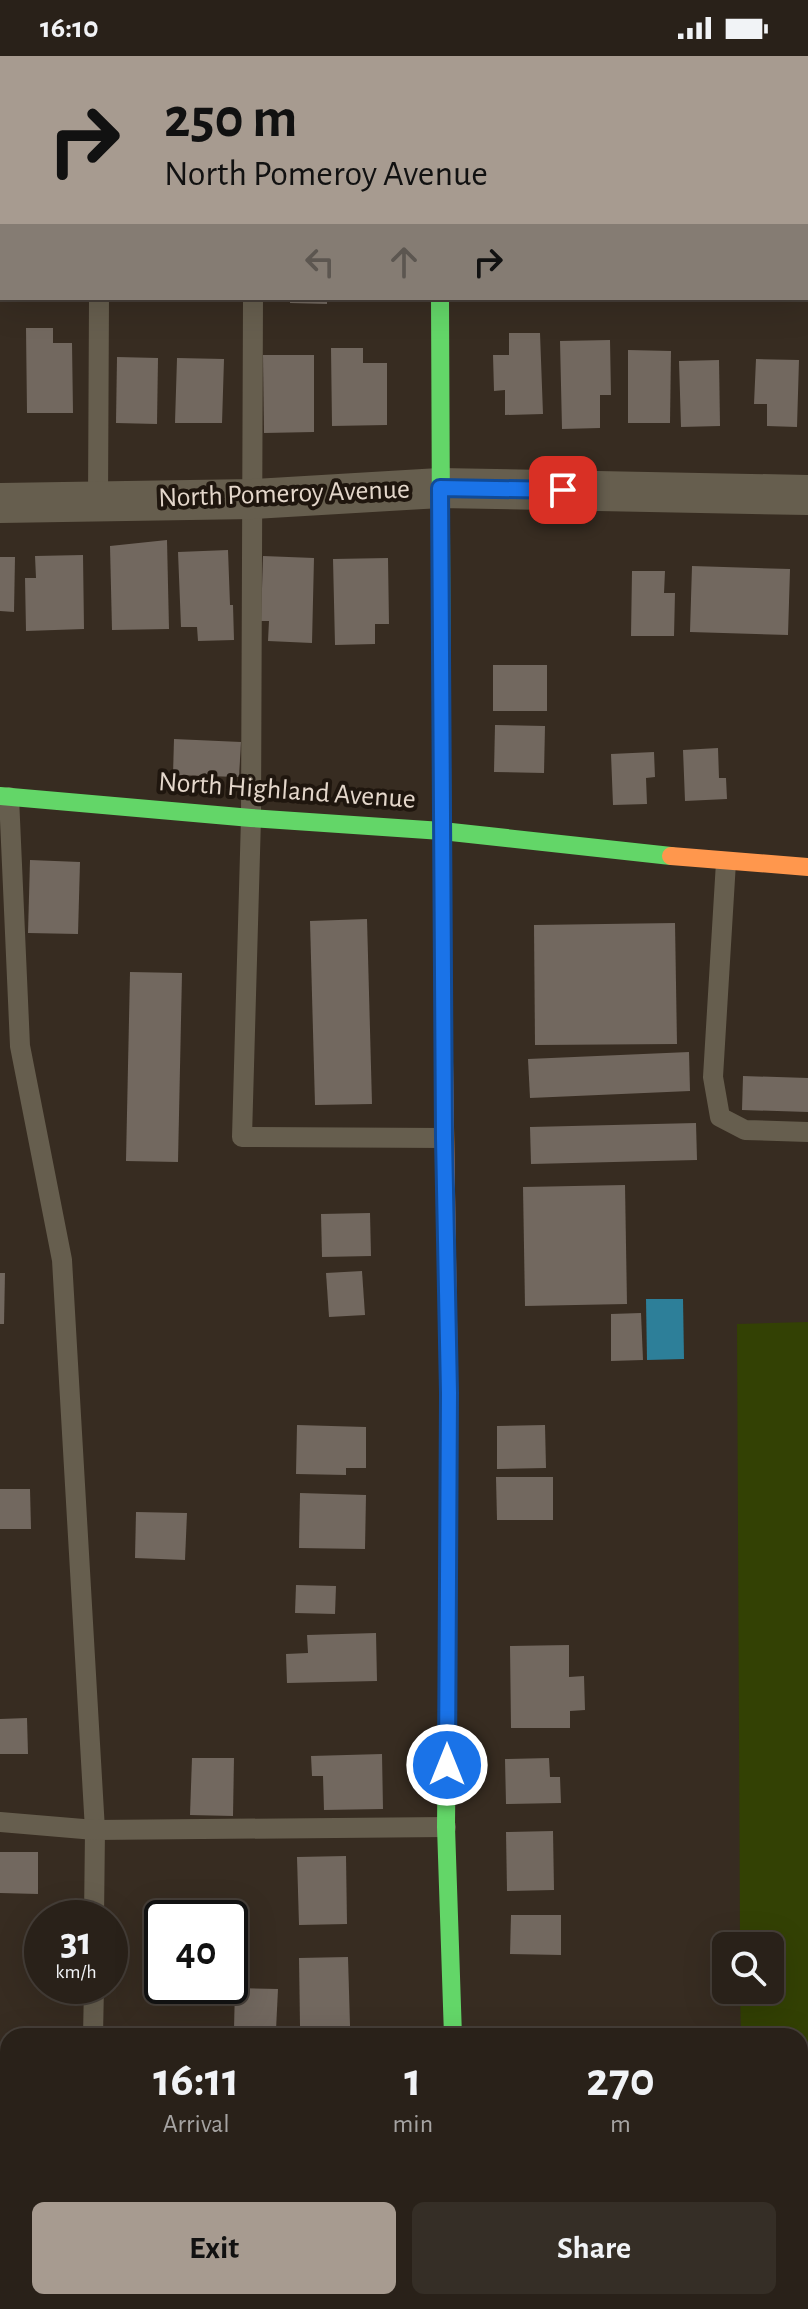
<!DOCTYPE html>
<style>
:root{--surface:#292119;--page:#352e26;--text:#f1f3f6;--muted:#a5a3a2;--line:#453e38;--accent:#a79b90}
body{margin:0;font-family:"Alegreya Sans",sans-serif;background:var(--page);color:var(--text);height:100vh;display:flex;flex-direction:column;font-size:30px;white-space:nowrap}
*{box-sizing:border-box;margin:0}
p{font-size:26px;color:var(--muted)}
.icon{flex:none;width:44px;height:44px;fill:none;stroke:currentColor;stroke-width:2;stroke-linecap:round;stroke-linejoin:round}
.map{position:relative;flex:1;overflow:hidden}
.sheet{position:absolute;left:0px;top:1972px;width:808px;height:282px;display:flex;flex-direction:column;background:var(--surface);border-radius:24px 24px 0 0;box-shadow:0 8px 32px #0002,0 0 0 2px var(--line)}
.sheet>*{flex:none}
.guide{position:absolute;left:0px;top:0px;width:808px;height:244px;box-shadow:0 8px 32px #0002,0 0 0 2px var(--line);background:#a79b90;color:#111;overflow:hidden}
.tools{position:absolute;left:712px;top:1876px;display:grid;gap:16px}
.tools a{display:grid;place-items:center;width:72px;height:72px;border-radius:12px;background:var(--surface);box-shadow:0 8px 32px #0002,0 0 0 2px var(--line);font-size:40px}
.speed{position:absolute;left:24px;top:1844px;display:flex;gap:16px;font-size:40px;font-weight:700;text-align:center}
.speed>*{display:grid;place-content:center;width:104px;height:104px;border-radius:50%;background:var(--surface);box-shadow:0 8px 32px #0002,0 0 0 2px var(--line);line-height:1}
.speed small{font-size:20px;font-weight:400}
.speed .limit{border:4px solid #111;border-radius:12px;background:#fff;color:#111}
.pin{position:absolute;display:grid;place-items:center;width:68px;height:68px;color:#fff;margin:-34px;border-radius:16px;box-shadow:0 4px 12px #0006}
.me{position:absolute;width:88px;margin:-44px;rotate:0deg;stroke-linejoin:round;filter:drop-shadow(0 0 6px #0008)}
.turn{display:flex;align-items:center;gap:28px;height:168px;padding:0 32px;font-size:36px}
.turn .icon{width:104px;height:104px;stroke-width:2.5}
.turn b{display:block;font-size:56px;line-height:68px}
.lanes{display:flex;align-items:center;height:76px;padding:0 32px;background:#0003;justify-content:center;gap:40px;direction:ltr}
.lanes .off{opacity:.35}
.eta{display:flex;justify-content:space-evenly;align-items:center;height:136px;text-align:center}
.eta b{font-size:48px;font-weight:700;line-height:56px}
.primary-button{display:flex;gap:16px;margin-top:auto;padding:16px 32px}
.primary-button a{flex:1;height:92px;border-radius:12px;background:var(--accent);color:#111;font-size:32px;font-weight:700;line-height:92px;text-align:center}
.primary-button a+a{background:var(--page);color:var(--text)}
.status{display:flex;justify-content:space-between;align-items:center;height:56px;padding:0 40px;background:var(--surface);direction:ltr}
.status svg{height:22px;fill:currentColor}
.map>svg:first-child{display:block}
.green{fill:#334104}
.water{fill:#2d7f99}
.building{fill:#72685f}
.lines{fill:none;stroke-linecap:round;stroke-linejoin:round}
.lane{stroke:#665e4e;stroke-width:20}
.street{stroke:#665e4e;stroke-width:40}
.fast{stroke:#63d668;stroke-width:18}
.slow{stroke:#ff974d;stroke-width:18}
.jam{stroke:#b3261e;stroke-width:18}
.route-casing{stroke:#114b97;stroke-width:20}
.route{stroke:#1a73e8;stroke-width:14}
.labels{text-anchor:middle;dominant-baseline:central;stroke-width:8;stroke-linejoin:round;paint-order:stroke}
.street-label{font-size:28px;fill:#e4d7cb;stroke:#1f160e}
</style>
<div class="status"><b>16:10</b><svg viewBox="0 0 49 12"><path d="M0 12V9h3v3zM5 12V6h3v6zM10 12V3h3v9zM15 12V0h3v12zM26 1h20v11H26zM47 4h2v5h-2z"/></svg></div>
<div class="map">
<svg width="808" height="2253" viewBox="0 0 808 2253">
<rect width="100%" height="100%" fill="#372c21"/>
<polygon class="green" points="808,1266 808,2073 800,2073 800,1980 741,1980 740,1934 770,1934 770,1890 740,1890 737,1268"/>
<polygon class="water" points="646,1243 683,1243 684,1303 647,1304"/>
<g class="building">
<polygon points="290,242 327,242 327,248 290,247"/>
<polygon points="26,272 53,272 53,287 72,287 73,357 27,357"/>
<polygon points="509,277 540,277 543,358 505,359 505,334 494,335 493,299 509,299"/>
<polygon points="610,284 611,339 600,339 600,372 562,373 560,285"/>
<polygon points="331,292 363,292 363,307 387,307 387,369 332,370"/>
<polygon points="628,294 671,295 670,367 628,367"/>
<polygon points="263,299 314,299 314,376 264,377"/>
<polygon points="117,301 158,302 157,368 116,367"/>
<polygon points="177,302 224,303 222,367 175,367"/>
<polygon points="756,303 799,304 797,371 767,370 767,348 754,348"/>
<polygon points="719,304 720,370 681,371 679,305"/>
<polygon points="167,484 169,573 112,574 110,490"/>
<polygon points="228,494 230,549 233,549 234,584 198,585 197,571 181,571 178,496"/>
<polygon points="83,499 84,573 26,575 25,522 36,522 35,500"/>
<polygon points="263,500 314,502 312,587 268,585 269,565 261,565"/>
<polygon points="0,501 15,501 14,556 0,555"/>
<polygon points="388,502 389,568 375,568 375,588 335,589 333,503"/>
<polygon points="692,510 790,513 788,579 690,576"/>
<polygon points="632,515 665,515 664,537 675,537 674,580 631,580"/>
<rect x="493" y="609" width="54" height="46"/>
<polygon points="495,669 545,670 544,717 494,716"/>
<polygon points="174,683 241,686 239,721 173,719"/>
<polygon points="718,692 719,722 726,722 727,743 685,745 683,694"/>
<polygon points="654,696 655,721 646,722 647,748 613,749 611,698"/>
<polygon points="30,804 80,806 78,878 28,877"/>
<polygon points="367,863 372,1048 315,1049 310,865"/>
<polygon points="675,867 677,988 535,989 534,869"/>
<polygon points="130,916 182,917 178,1106 126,1105"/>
<polygon points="689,996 690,1035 530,1042 528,1003"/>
<polygon points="743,1020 808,1022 808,1056 742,1054"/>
<polygon points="696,1067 697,1104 531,1108 530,1071"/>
<polygon points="625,1129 627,1248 525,1250 523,1131"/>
<polygon points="370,1157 371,1200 322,1201 321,1158"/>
<polygon points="362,1215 365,1259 329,1261 326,1217"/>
<polygon points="0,1217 5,1217 4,1268 0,1268"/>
<polygon points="641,1257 643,1304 611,1305 611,1258"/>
<polygon points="297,1369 366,1371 366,1412 346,1412 346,1419 296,1418"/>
<polygon points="545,1369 546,1412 497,1413 497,1370"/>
<polygon points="496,1421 553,1421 553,1464 497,1464"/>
<polygon points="0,1433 30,1433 31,1473 0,1473"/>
<polygon points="300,1437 366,1439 365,1493 299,1492"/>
<polygon points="136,1456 187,1457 185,1504 135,1502"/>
<polygon points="296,1529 336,1530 335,1558 295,1557"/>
<polygon points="376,1577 377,1625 287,1627 286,1598 308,1597 307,1579"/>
<polygon points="569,1589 569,1621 584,1620 585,1654 570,1655 570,1672 511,1672 510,1590"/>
<polygon points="27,1662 28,1698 0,1698 0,1663"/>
<polygon points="382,1698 383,1753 324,1754 323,1720 312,1720 311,1700"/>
<polygon points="192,1702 234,1702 233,1760 190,1759"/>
<polygon points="549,1702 550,1721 560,1721 561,1747 506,1748 505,1703"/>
<polygon points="553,1775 554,1834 507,1835 506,1776"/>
<polygon points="0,1796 38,1796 38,1838 0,1837"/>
<polygon points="346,1800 347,1868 299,1869 297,1801"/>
<polygon points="511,1859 561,1859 561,1899 510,1898"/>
<polygon points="348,1901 350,1970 300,1970 299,1902"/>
<polygon points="235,1932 278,1933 276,1974 234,1973"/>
<rect x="800" y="2125" width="8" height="71"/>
</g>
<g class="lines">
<g class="lane">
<polyline points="253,0 253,2"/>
<polyline points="0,137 2,137"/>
<polyline points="806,163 808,163"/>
<polyline points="253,242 251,762 242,1081 444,1082"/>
<polyline points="98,445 99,242"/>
<polyline points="9,741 20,990 62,1204 95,1774 94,1862"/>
<polyline points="726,806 713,1021 720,1061 745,1074 808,1076"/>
<polyline points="0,1766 95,1774 446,1771"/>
<polyline points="93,1980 94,1930"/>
<polyline points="90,2253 90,2246"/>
</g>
<g class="street">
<polyline points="443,2 443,0"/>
<polyline points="0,447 253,443 440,432 808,439"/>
<polyline points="461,2246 462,2253"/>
</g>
<g class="fast">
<polyline points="440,242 443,941"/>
<polyline points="0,740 251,762 442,775 671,800"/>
<polyline points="447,1659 446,1771 453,1980"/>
</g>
<g class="slow">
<polyline points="671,800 808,811"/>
<polyline points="443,941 449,1329"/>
</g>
<polyline class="jam" points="447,1659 449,1329"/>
</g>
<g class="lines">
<defs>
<polyline id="route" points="447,1709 449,1337 444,1082 440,432 563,434"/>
</defs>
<use href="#route" class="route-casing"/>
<use href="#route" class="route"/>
</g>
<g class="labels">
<g class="street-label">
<text transform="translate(284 438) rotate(-2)">North Pomeroy Avenue</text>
<text transform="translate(287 735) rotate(4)">North Highland Avenue</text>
</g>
</g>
</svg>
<div class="tools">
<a><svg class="icon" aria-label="search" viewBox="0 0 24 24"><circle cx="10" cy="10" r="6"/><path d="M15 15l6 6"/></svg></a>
</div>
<div class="speed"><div>31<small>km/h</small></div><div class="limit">40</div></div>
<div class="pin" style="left:563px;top:434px;background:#d93025"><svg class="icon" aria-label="arrive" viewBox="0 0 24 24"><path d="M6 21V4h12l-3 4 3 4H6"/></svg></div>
<svg class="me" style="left:447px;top:1709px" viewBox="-20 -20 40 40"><circle r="17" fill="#1a73e8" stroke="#fff" stroke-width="3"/><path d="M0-11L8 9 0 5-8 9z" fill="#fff"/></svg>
<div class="guide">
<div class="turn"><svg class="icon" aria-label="right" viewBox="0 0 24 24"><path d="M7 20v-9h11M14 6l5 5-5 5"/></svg><div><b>250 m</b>North Pomeroy Avenue</div></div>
<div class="lanes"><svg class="icon off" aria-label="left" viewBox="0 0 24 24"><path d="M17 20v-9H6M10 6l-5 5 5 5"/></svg><svg class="icon off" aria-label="ahead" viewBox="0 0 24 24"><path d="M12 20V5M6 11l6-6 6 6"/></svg><svg class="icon" aria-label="right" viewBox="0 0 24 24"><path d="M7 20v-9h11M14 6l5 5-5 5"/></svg></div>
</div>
<section class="sheet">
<div class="eta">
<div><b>16:11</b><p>Arrival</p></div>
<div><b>1</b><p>min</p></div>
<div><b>270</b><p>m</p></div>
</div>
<div class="primary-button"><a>Exit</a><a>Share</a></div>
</section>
</div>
